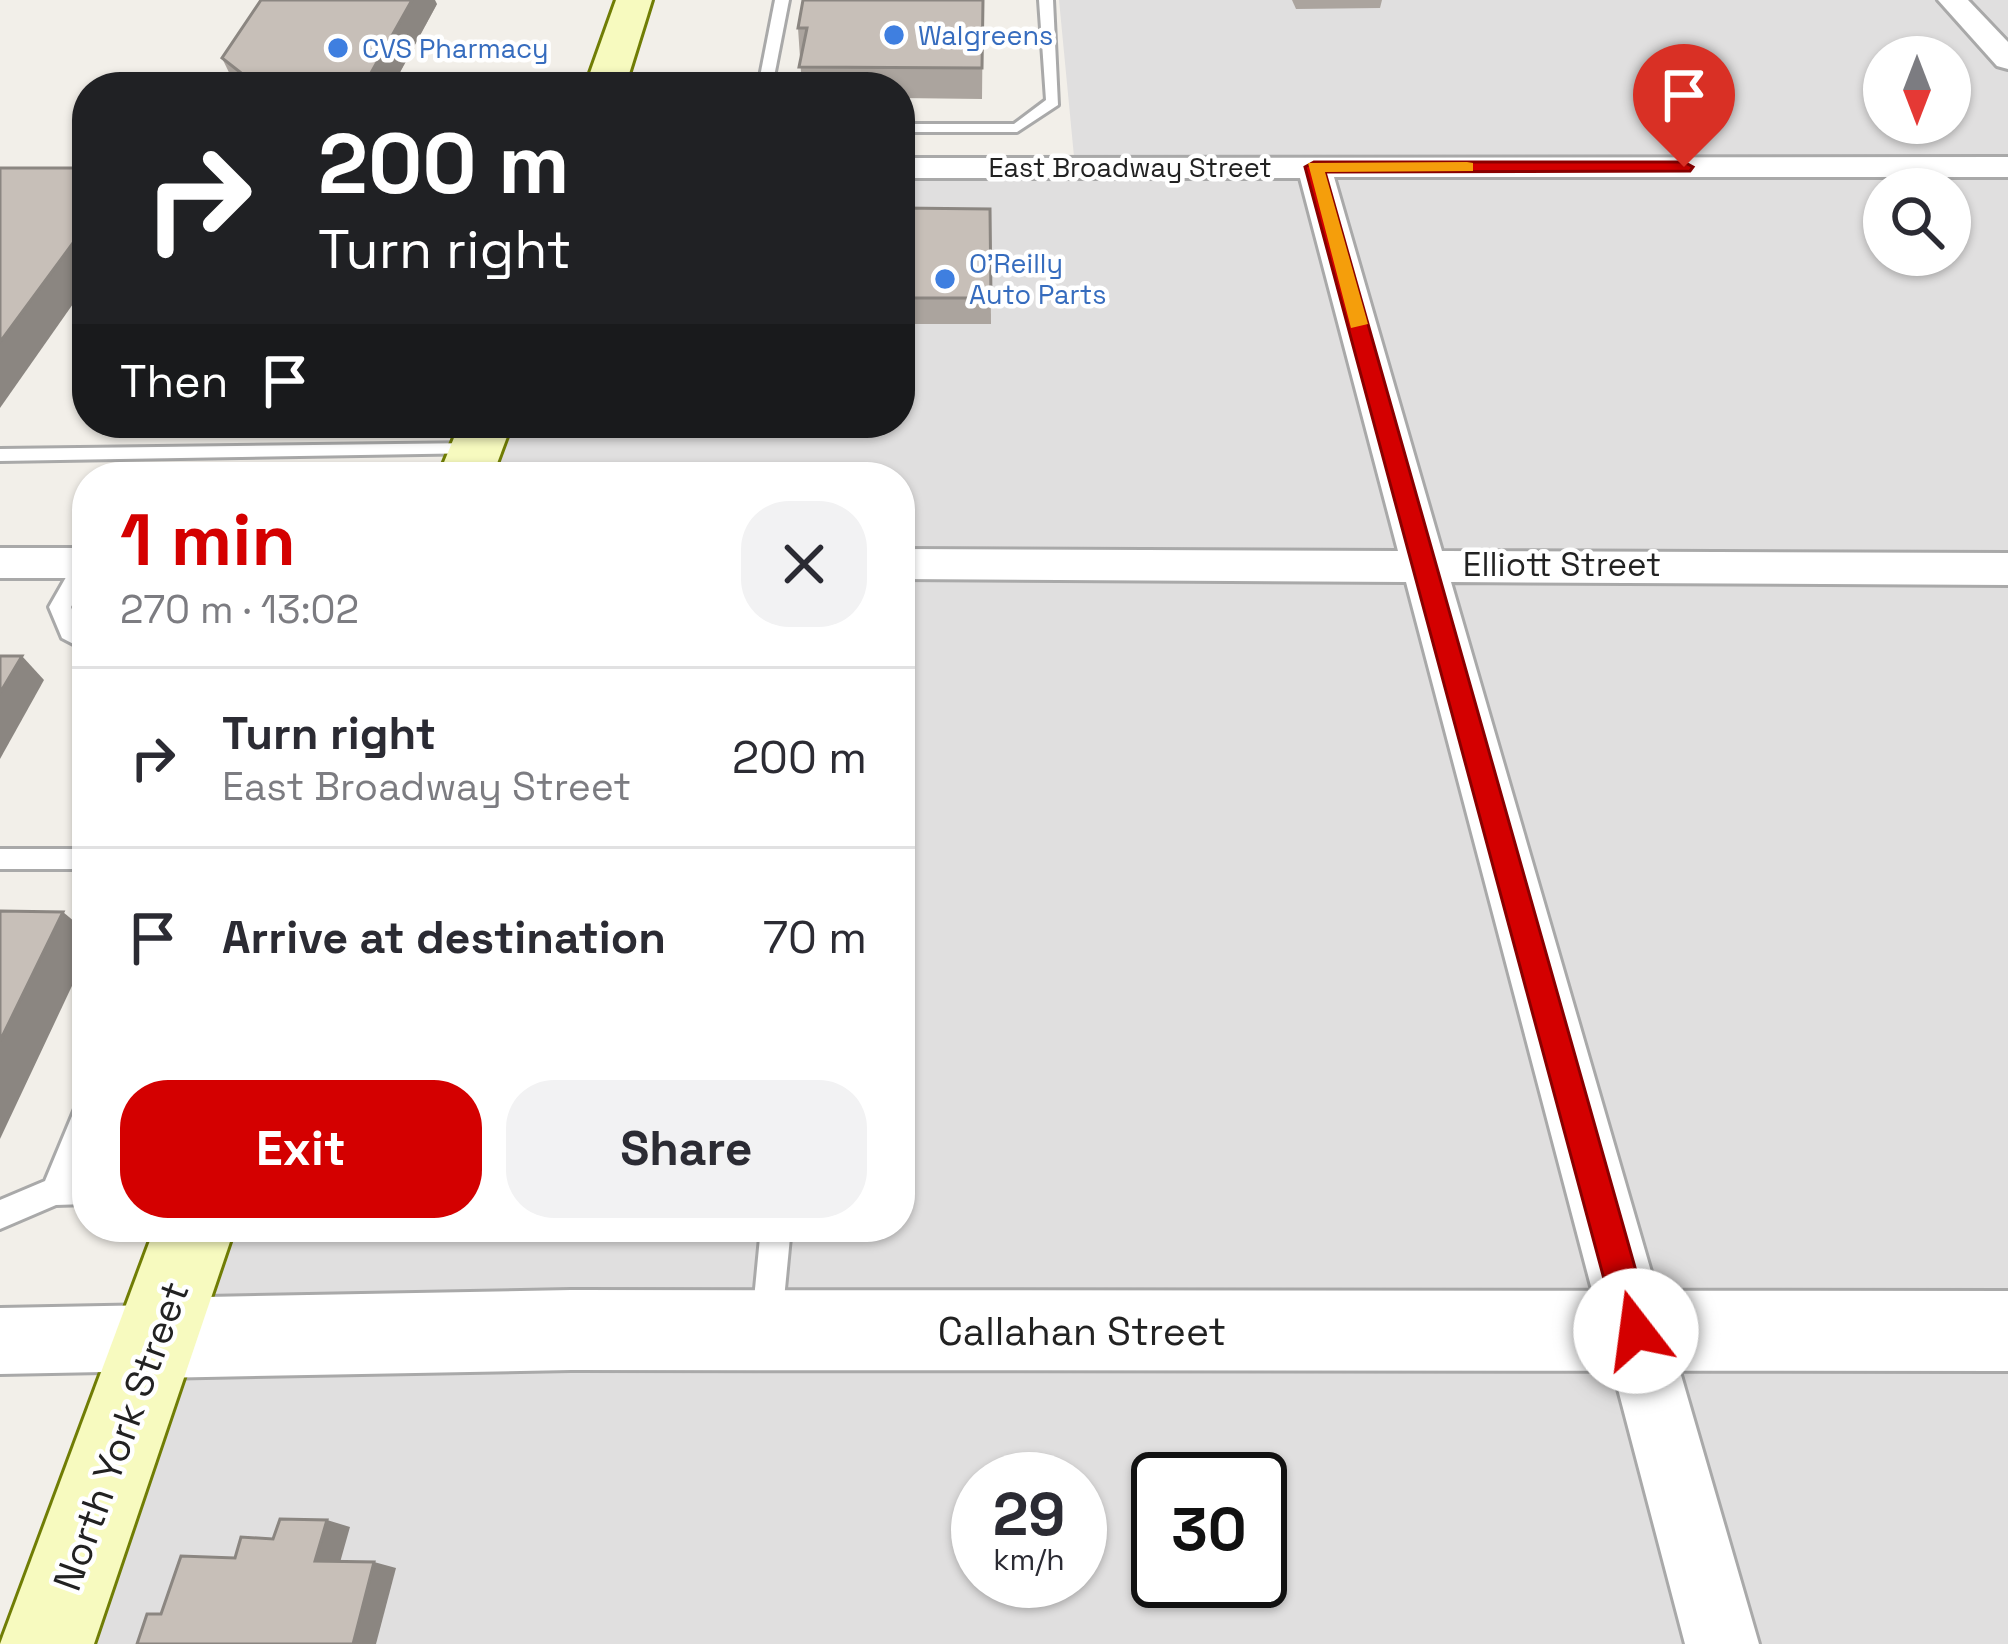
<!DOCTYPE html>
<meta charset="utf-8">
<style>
:root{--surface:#fff;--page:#f2f2f3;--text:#2b2b33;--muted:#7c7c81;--line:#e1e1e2;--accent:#d40000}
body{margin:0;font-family:"Space Grotesk",sans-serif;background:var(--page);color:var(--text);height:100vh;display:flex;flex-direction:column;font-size:45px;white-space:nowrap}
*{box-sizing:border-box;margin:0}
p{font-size:39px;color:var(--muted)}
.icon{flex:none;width:66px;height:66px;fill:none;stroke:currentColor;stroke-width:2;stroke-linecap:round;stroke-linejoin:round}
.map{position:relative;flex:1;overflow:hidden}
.details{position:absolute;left:72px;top:462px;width:843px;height:780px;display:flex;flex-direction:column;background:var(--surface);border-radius:48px;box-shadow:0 3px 9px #0004}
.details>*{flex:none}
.banner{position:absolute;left:72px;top:72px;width:843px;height:366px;border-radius:48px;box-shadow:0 3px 9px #0004;background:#202124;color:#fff;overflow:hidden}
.needle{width:78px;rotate:180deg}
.tools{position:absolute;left:1863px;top:36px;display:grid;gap:24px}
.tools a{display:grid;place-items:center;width:108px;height:108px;border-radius:50%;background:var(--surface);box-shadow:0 3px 9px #0004;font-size:60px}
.speed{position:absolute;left:951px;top:1452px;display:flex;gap:24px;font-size:60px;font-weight:700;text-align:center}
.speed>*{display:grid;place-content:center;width:156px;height:156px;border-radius:50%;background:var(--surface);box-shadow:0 3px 9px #0004;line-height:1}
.speed small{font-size:30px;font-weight:400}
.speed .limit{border:6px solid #111;border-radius:18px;background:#fff;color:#111}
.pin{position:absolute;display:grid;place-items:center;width:102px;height:102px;color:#fff;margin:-123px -51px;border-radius:50% 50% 50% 0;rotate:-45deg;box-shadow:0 0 12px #0007}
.pin .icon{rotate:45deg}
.me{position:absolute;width:132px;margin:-66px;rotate:345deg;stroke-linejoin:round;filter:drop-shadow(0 0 9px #0008)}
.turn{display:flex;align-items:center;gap:42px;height:252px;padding:0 48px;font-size:54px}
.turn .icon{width:156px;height:156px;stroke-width:2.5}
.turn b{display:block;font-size:84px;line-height:102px}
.then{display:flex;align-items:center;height:114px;padding:0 48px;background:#0003;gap:24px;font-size:45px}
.round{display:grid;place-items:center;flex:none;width:126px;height:126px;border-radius:48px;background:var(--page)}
.head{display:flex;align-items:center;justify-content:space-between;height:204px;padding:0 48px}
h1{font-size:72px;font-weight:700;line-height:90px;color:var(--accent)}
.primary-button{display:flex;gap:24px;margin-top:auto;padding:24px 48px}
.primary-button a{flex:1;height:138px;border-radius:48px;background:var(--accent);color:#fff;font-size:48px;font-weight:700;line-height:138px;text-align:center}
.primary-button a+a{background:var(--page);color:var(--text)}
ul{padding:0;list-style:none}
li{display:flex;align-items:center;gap:36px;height:180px;padding:0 48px;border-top:3px solid var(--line)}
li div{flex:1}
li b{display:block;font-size:45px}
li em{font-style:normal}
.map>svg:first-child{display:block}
.residential{fill:#e0dfdf;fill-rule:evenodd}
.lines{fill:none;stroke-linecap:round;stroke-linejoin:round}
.service-casing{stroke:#a9a9a9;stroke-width:6}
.minor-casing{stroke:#a9a9a9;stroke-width:6}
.tertiary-casing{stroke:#a9a9a9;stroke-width:6}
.secondary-casing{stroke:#707d05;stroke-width:6}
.service{fill:#fff;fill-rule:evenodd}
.minor{fill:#fff;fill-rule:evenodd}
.tertiary{fill:#fff;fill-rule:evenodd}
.secondary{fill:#f7fabf;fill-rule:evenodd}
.wall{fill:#aba49e}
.shaded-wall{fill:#8b8681}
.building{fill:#c7bfb8;stroke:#8b8681;stroke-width:3}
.route{fill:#d40000;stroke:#8a0000;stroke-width:3}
.slow{fill:#f59e0b}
.shop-dot{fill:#3f7fe0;stroke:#fff;stroke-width:4.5}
.labels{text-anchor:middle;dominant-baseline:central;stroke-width:9;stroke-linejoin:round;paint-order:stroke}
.far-shop-label{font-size:27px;fill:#366cbe;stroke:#fff;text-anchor:start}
.far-street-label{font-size:27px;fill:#222;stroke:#fff}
.street-label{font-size:33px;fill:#222;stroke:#fff}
.near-street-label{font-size:39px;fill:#222;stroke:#fff}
</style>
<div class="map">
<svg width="2008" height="1644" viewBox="0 0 2008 1644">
<rect width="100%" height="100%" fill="#f2efe9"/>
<path class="residential" d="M1059,0H2008V1644H46L195,1227H900V477H465L486,423H900V168L1075,167ZM1884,57H1950V123H1884ZM1884,189H1950V255H1884ZM978,1479H1080V1581H978ZM1158,1479H1260V1581H1158Z"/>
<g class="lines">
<defs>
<g id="service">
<polygon points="775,0 789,0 772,87 758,87"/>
<polygon points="1039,0 1053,0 1058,105 1017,132 900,132 900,124 1014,124 1046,100"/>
<polygon points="476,443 483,445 483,453 0,461 0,449"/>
<polygon points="84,556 87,577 71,607 79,627 87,632 87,651 62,638 49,607 77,558"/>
<rect x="0" y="849" width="87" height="20"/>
<polygon points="87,1100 87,1147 75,1176 87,1176 87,1204 56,1205 0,1229 0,1200 45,1181 77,1104"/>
<polygon points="761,1227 791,1227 782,1320 778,1331 767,1335 756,1331 752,1320"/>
</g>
<g id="minor">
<polygon points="1938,0 1968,0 2008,42 2008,69 1997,66"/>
<polygon points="2008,157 2008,177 1334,177 1442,551 2008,553 2008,585 1451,582 1759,1644 1685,1644 1406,582 900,579 900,549 1398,551 1300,178 900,178 900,158"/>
<rect x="0" y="548" width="87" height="30"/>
<polygon points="156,1305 179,1315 189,1338 179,1361 156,1371 0,1374 0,1308"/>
</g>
<polygon id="tertiary" points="571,1290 2008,1291 2008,1371 571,1370 156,1378 128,1366 116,1338 128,1310 156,1298"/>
<g id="secondary">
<polygon points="616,0 652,0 625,87 585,87"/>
<polygon points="460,423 512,423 492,477 438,477"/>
<polygon points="155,1227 235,1227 94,1644 0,1644"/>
</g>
</defs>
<use href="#service" class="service-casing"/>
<use href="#minor" class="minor-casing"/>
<use href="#tertiary" class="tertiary-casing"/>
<use href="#secondary" class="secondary-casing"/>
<use href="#service" class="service"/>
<use href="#minor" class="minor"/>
<use href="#tertiary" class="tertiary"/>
<use href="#secondary" class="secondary"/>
</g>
<g class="wall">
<polygon points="983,0 982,99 900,98 900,87 802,87 798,28"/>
<polygon points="1292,0 1382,0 1380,8 1296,9"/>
<polygon points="437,4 392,87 236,87 222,58"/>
<polygon points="900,208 990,209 991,324 900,324"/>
</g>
<g class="shaded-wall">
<polygon points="412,0 435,0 437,4 392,87 369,87 367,80"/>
<polygon points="87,224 87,284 0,408 0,342"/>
<polygon points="22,656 44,680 0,759 0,693"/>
<polygon points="63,912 87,932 87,954 0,1139 0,1041"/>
<polygon points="327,1520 350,1527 339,1566 315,1561"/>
<polygon points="374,1562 396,1568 376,1644 353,1644"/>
</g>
<g class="building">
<polygon points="261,0 412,0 367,80 250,80 222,58"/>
<polygon points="803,0 983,0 982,68 799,67 807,28 798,28"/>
<polygon points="0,168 87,168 87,224 0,342"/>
<polygon points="900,208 990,209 991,298 900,298"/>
<polygon points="0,656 22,656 0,693"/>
<polygon points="0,911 63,912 0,1041"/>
<polygon points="280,1519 327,1520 315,1561 374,1562 353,1644 137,1644 147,1614 161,1614 181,1556 235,1558 241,1537 273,1539"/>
</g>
<polygon class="route" points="1684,162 1693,167 1690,171 1325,172 1653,1331 1648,1344 1636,1349 1624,1344 1618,1331 1305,167 1314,162"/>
<polygon class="slow" points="1467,162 1473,163 1473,171 1325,172 1368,324 1351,328 1308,163"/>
<g class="shop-dot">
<circle cx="894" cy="35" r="12"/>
<circle cx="338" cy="48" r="12"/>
<circle cx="945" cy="279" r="12"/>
</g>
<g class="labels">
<g class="far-shop-label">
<text x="918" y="35">Walgreens</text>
<text x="362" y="48">CVS Pharmacy</text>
<text x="969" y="263">O'Reilly<tspan x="969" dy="31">Auto Parts</tspan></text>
</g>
<g class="far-street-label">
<text x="1130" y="167">East Broadway Street</text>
</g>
<g class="street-label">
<text x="1562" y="565">Elliott Street</text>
</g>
<g class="near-street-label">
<text x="1082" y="1331">Callahan Street</text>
<text transform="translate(121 1436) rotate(-70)">North York Street</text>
</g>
</g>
</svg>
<div class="tools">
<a><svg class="needle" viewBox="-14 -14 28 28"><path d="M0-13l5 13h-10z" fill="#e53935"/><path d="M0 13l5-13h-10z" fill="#7c7c81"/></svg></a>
<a><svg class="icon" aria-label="search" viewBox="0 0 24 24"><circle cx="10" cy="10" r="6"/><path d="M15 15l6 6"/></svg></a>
</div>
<div class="speed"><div>29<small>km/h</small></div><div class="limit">30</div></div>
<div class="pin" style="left:1684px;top:167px;background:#d93025"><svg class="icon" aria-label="arrive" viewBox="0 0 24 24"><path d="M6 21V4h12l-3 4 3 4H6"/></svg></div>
<svg class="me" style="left:1636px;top:1331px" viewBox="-20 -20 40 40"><circle r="19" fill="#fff"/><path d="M0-13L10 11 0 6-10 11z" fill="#d40000"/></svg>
<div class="banner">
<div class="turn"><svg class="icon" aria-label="right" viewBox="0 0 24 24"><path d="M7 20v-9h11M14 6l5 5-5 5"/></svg><div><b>200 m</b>Turn right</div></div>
<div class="then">Then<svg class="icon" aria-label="arrive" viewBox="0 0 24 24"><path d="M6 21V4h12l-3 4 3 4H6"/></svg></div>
</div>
<section class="details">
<div class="head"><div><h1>1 min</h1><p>270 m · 13:02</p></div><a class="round"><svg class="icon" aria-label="close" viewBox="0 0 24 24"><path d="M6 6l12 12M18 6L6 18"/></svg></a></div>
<ul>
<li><svg class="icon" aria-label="right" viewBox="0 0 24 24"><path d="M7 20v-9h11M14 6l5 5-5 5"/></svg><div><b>Turn right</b><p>East Broadway Street</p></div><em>200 m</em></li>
<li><svg class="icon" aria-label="arrive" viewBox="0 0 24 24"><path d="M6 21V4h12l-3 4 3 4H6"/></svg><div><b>Arrive at destination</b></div><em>70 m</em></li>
</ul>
<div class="primary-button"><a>Exit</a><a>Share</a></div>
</section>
</div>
